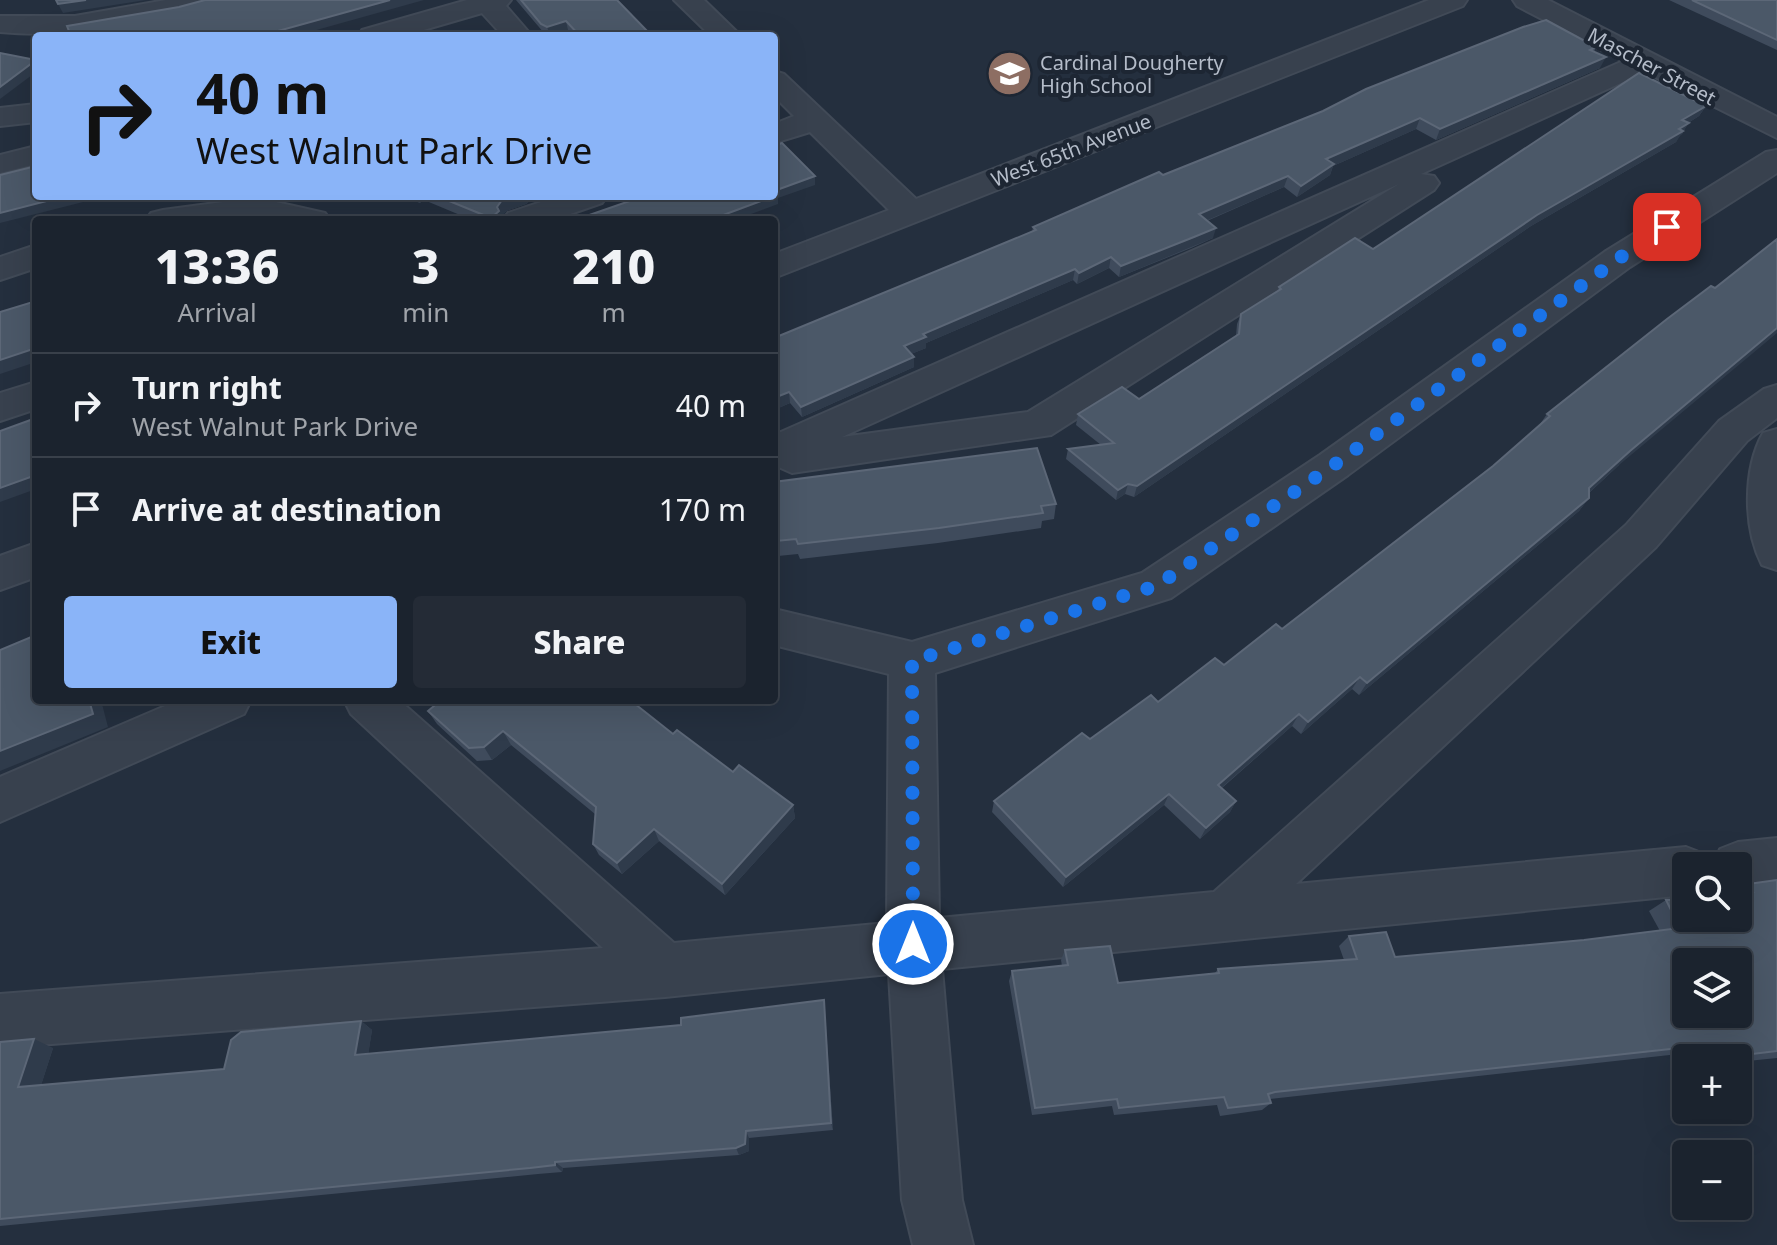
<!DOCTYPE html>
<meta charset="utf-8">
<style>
:root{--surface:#1b232e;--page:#242b36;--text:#f1f3f6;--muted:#a0a4aa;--line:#39404a;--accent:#8ab4f8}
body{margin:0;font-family:"Noto Sans",sans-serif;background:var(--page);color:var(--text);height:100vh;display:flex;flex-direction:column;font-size:30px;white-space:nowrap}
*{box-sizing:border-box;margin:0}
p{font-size:26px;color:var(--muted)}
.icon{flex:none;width:44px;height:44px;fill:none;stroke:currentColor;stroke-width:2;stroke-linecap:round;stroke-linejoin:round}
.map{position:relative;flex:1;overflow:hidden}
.details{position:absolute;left:32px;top:216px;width:746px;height:488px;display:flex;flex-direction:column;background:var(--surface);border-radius:8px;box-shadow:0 8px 32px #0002,0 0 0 2px var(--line)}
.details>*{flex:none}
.hud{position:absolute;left:32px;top:32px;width:746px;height:168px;border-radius:8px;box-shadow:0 8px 32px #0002,0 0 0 2px var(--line);background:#8ab4f8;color:#111;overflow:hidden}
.tools{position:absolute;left:1672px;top:852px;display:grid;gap:16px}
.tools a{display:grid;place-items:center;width:80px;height:80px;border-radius:8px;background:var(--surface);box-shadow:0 8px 32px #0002,0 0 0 2px var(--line);font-size:40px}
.pin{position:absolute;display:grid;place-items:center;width:68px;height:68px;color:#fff;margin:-34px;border-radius:16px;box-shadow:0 4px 12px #0006}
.me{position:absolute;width:88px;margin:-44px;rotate:0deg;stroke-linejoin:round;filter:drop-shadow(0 0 6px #0008)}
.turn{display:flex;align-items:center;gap:28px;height:168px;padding:0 32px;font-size:36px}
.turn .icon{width:104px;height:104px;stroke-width:2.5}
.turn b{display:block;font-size:56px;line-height:68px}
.eta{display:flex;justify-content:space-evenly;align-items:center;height:136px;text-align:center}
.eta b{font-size:48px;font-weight:800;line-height:56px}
.action{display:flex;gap:16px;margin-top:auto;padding:16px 32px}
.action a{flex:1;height:92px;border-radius:8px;background:var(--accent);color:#111;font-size:32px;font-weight:800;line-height:92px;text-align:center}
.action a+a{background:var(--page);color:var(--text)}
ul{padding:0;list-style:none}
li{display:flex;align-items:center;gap:24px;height:104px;padding:0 32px;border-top:2px solid var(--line)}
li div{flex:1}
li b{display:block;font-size:30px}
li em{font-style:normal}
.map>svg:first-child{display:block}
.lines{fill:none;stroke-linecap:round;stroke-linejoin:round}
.minor-casing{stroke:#414a57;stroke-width:4}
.minor{fill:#38414e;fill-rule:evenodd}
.wall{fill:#3f4b5c}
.shaded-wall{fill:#2f3b4b}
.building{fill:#4b5868;stroke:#5c6777;stroke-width:2;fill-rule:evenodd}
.route{stroke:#1a73e8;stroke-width:14;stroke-dasharray:0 25.2}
.labels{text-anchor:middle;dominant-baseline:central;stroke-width:8;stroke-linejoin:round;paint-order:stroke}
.far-poi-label{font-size:20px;fill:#b4bcc9;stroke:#1d2633;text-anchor:start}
.far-street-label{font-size:20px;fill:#b4bcc9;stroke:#1d2633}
</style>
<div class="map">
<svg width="1777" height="1245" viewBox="0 0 1777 1245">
<rect width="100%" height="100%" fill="#242f3e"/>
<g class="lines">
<defs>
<g id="minor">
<path d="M166,0H212L208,6C139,24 72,39 0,32V16H75Z"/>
<polygon points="467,0 511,0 506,6 532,36 503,36 482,13 403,36 358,36 362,30"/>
<polygon points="674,0 704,0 741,36 711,36"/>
<polygon points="1429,0 1467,0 1463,6 774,278 774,254 889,210 810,132 774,143 774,124 794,116 774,96 774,71 784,74 916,199"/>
<path d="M1513,0H1548L1777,117V138L1645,72L1421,174L1434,176L1439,183L1434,190L1051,435L792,473L774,465V435L1623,61L1517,6ZM1399,184L1028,412L842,437Z"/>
<polygon points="36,104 36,122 0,126 0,108"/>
<polygon points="36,146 36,164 0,173 0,155"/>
<polygon points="1777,150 1777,173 1630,267 1348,475 1171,598 935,673 939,918 1214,892 1626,525 1719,421 1764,389 1777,385 1777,418 1747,441 1656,547 1296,884 1686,847 1704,854 1709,866 1686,866 1686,895 942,969 962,1200 973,1245 913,1245 902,1200 889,974 665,997 0,1048 0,994 603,948 351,714 344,700 399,700 674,943 887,923 889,674 774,645 774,609 912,642 1142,573 1320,455 1606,251 1766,152"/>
<polygon points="559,196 607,196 602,203 553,220 503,220 508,213"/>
<polygon points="238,200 276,202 325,213 330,220 146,220 151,213 163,210"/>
<polygon points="36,245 36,268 0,280 0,257"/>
<polygon points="36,382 36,409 0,421 0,393"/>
<path d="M1777,429V570L1762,565C1743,528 1743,469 1763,433Z"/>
<polygon points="36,543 36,577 0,590 0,556"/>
<polygon points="179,700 251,700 244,714 0,822 0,777"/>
<polygon points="1777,838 1777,886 1738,890 1738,866 1713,866 1720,849 1738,842"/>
</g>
</defs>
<use href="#minor" class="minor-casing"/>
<use href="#minor" class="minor"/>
</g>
<g class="wall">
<polygon points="516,0 617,0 652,36 574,36 568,30 550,35 544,33"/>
<polygon points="1669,0 1777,0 1777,50"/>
<polygon points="1596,47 1594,52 1600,68 1436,140 1416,129 1333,166 1330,175 1297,197 1284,187 1207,221 1213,238 1191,248 1119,277 1109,268 1077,284 1073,280 926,343 926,348 911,354 914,367 802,417 790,403 774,410 774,338 1032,232 1033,227 1163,175"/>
<polygon points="1706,106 1699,116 1688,123 1682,134 1679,136 1676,142 1531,226 1134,497 1125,494 1116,500 1066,459 1068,449 1101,445 1076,425 1078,414 1139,399 1236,336 1237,324 1241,314 1277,291 1279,287 1373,249"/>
<polygon points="402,196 536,196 526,204 506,211 501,218 502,220 472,220 424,200 420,203"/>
<polygon points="1547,414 1619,465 1589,493 1589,498 1579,511 1359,695 1352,689 1301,734 1292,726 1222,788 1236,801 1230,812 1200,839 1164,805 1063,887 992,812 994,801 1090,739 1224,665 1282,629 1493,466 1538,427"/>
<polygon points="774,482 1056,504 1054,519 1042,521 1041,528 938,543 800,559 798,554 778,556 775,544 774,544"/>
<polygon points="428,711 673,734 733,772 793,805 795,818 725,895 659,841 622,874 599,855 593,844 595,814 511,745 492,760 477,761 437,724"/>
<polygon points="1777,880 1777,1058 1738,1062 1738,1058 1696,1058 1694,1054 1688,1053 1270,1099 1271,1103 1262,1110 1220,1116 1217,1105 1114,1115 1112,1106 1032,1115 1009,981 1012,971 1062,966 1061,960 1065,950 1118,983 1215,973 1218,969 1344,960 1339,946 1349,936 1395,957 1584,940 1660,931 1649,911 1666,900 1738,918 1738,890 1748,884"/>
<polygon points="824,1000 833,1130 749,1138 749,1151 739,1155 563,1168 562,1172 538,1174 0,1226 0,1042 53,1048 41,1085 224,1069 361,1021 372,1030 368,1054 681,1025"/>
</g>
<g class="shaded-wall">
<polygon points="86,0 146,0 63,13 58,4"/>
<polygon points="390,0 424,0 295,36 260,36"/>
<polygon points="566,21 568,30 550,35 547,27"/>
<polygon points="1606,57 1600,68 1436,140 1440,129"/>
<polygon points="36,60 36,72 0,99 0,87"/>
<polygon points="1706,106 1699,116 1675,131 1682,120"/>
<polygon points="1420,118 1416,129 1333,166 1330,175 1297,197 1301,186 1326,159"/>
<polygon points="1689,123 1676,142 1531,226 1134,497 1137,486 1537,215"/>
<polygon points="815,176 815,185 778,198 778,204 735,220 710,220 774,191"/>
<polygon points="1288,176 1284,187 1196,225 1199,214"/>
<polygon points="66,196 107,196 0,223 0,213"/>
<polygon points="417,196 422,196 424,200 420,203"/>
<polygon points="512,196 536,196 526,204 506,211 501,218 502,220 491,220 491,218 502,200"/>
<polygon points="1216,228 1213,238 1119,277 1121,266"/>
<polygon points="1111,257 1109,268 1077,284 1079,273"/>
<polygon points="1075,269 1073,280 926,343 926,348 904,357 904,346 923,334"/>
<polygon points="1777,328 1777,333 1619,465 1579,502 1589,488 1630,451"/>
<polygon points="36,348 36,362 0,374 0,360"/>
<polygon points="914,357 914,367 802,417 801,407"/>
<polygon points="789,392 790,403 774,410 774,398"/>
<polygon points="36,475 36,489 0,502 0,488"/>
<polygon points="1128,484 1125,494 1116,500 1118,490"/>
<polygon points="1589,498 1579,511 1359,695 1367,683"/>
<polygon points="1360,677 1352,689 1301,734 1308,722"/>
<polygon points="89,700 111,700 102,704 108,727 0,771 0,751"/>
<polygon points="1299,714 1292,726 1212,796 1218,785"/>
<polygon points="503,731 511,745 492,760 484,747"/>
<polygon points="1169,794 1164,805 1063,887 1066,877"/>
<polygon points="1236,801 1230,812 1200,839 1206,828"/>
<polygon points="793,805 795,818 725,895 722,884"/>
<polygon points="654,829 659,841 622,874 617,863"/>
<polygon points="824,1000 825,1009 833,1130 831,1123"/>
<polygon points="361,1021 372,1030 367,1063 355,1055"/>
<polygon points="34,1039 53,1048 38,1095 18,1087"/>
<polygon points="746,1131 749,1138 749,1151 739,1155 736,1148"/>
<polygon points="555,1162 563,1168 562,1172 555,1165"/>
</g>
<g class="building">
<polygon points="56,0 86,0 58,4"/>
<polygon points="205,0 390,0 260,36 71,36 67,26 179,7"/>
<polygon points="521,0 617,0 652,36 580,36 566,21 547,27 541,24"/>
<polygon points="1692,0 1777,0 1777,40"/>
<polygon points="1546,20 1596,47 1590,50 1606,57 1440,129 1420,118 1326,159 1334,164 1301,186 1288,176 1199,214 1216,228 1194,237 1121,266 1111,257 1079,273 1075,269 923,334 926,337 904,346 914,357 801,407 789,392 774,398 774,338 1036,230 1033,227 1159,172 1163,175 1323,111 1366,89 1523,27"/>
<polygon points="0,53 36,60 0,87"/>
<polygon points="1639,73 1706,106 1682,120 1689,123 1679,129 1683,131 1537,215 1137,486 1128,484 1118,490 1068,449 1114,443 1078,414 1122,387 1139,399 1239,334 1241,314 1281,289 1279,287 1355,238 1373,249"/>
<polygon points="782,143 815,176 774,191 774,146"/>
<polygon points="36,166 36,196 66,196 0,213 0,175"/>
<polygon points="774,191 777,195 710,220 575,220 644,196 774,196"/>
<polygon points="437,196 512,196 502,200 497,207 499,211 491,218"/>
<polygon points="1777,239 1777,328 1630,451 1589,488 1589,498 1367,683 1360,677 1308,722 1299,714 1218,785 1236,801 1206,828 1169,794 1066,877 994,801 1082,733 1090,739 1151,695 1158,702 1215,658 1224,665 1276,624 1282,629 1493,466 1550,416 1547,414 1667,319 1711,286 1715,288"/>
<polygon points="36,301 36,348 0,360 0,312"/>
<polygon points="36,418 36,475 0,488 0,431"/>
<polygon points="1037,448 1056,504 1041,506 1043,513 939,528 798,544 796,539 776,541 774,532 774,482"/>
<polygon points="36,635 36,700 89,700 93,714 0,751 0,650"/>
<polygon points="441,700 630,700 673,734 677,730 733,772 739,765 793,805 722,884 654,829 617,863 593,844 596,807 503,731 484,747 469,748 428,711"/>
<path d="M1777,880V1051L1719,1058L1712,1045H1707L1275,1092L1268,1094L1271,1103L1228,1108L1224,1097L1119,1108L1117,1099L1035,1108L1012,971L1068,965L1065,950L1110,946L1118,983L1219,973L1218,969L1357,959L1349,936L1386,932L1395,957L1584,940L1680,928L1666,900L1686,899V918H1738V894L1753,892L1748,884ZM1686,962H1738V1014H1686Z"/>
<polygon points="824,1000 831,1123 746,1131 745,1144 736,1148 555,1162 555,1165 530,1168 0,1219 0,1042 34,1039 18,1087 224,1069 231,1040 241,1032 361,1021 355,1055 681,1025 681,1018"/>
</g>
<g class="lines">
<polyline class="route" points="913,944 912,661 1156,586 1334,465 1618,259 1667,227"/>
</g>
<defs>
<symbol id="school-disc" viewBox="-11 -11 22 22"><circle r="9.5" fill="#8d6e63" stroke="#1d2633"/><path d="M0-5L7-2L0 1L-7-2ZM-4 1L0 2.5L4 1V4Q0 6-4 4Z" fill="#fff"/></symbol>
</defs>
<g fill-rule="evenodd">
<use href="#school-disc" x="984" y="48" width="51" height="51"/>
</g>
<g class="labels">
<g class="far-poi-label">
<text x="1040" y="62">Cardinal Dougherty<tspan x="1040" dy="23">High School</tspan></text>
</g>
<g class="far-street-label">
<text transform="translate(1652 66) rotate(28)">Mascher Street</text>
<text transform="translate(1071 150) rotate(-21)">West 65th Avenue</text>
</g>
</g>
</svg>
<div class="tools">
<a><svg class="icon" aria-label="search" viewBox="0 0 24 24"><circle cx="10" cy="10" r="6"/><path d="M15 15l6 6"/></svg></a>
<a><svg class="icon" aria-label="layers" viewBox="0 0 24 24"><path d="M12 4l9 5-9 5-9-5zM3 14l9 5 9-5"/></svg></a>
<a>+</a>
<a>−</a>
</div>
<div class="pin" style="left:1667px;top:227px;background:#d93025"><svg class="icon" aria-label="arrive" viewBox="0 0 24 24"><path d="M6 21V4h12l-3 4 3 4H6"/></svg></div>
<svg class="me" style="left:913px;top:944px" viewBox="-20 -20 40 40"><circle r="17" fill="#1a73e8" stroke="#fff" stroke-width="3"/><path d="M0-11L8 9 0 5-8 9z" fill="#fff"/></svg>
<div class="hud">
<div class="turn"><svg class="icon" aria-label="right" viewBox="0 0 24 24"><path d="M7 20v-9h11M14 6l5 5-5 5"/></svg><div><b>40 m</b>West Walnut Park Drive</div></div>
</div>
<section class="details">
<div class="eta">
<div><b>13:36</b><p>Arrival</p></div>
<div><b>3</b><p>min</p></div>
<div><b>210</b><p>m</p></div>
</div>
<ul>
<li><svg class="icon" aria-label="right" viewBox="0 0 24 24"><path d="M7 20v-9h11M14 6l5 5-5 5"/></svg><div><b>Turn right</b><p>West Walnut Park Drive</p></div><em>40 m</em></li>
<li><svg class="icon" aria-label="arrive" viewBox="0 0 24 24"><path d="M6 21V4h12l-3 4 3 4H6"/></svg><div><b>Arrive at destination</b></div><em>170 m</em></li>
</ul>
<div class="action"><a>Exit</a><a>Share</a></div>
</section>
</div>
